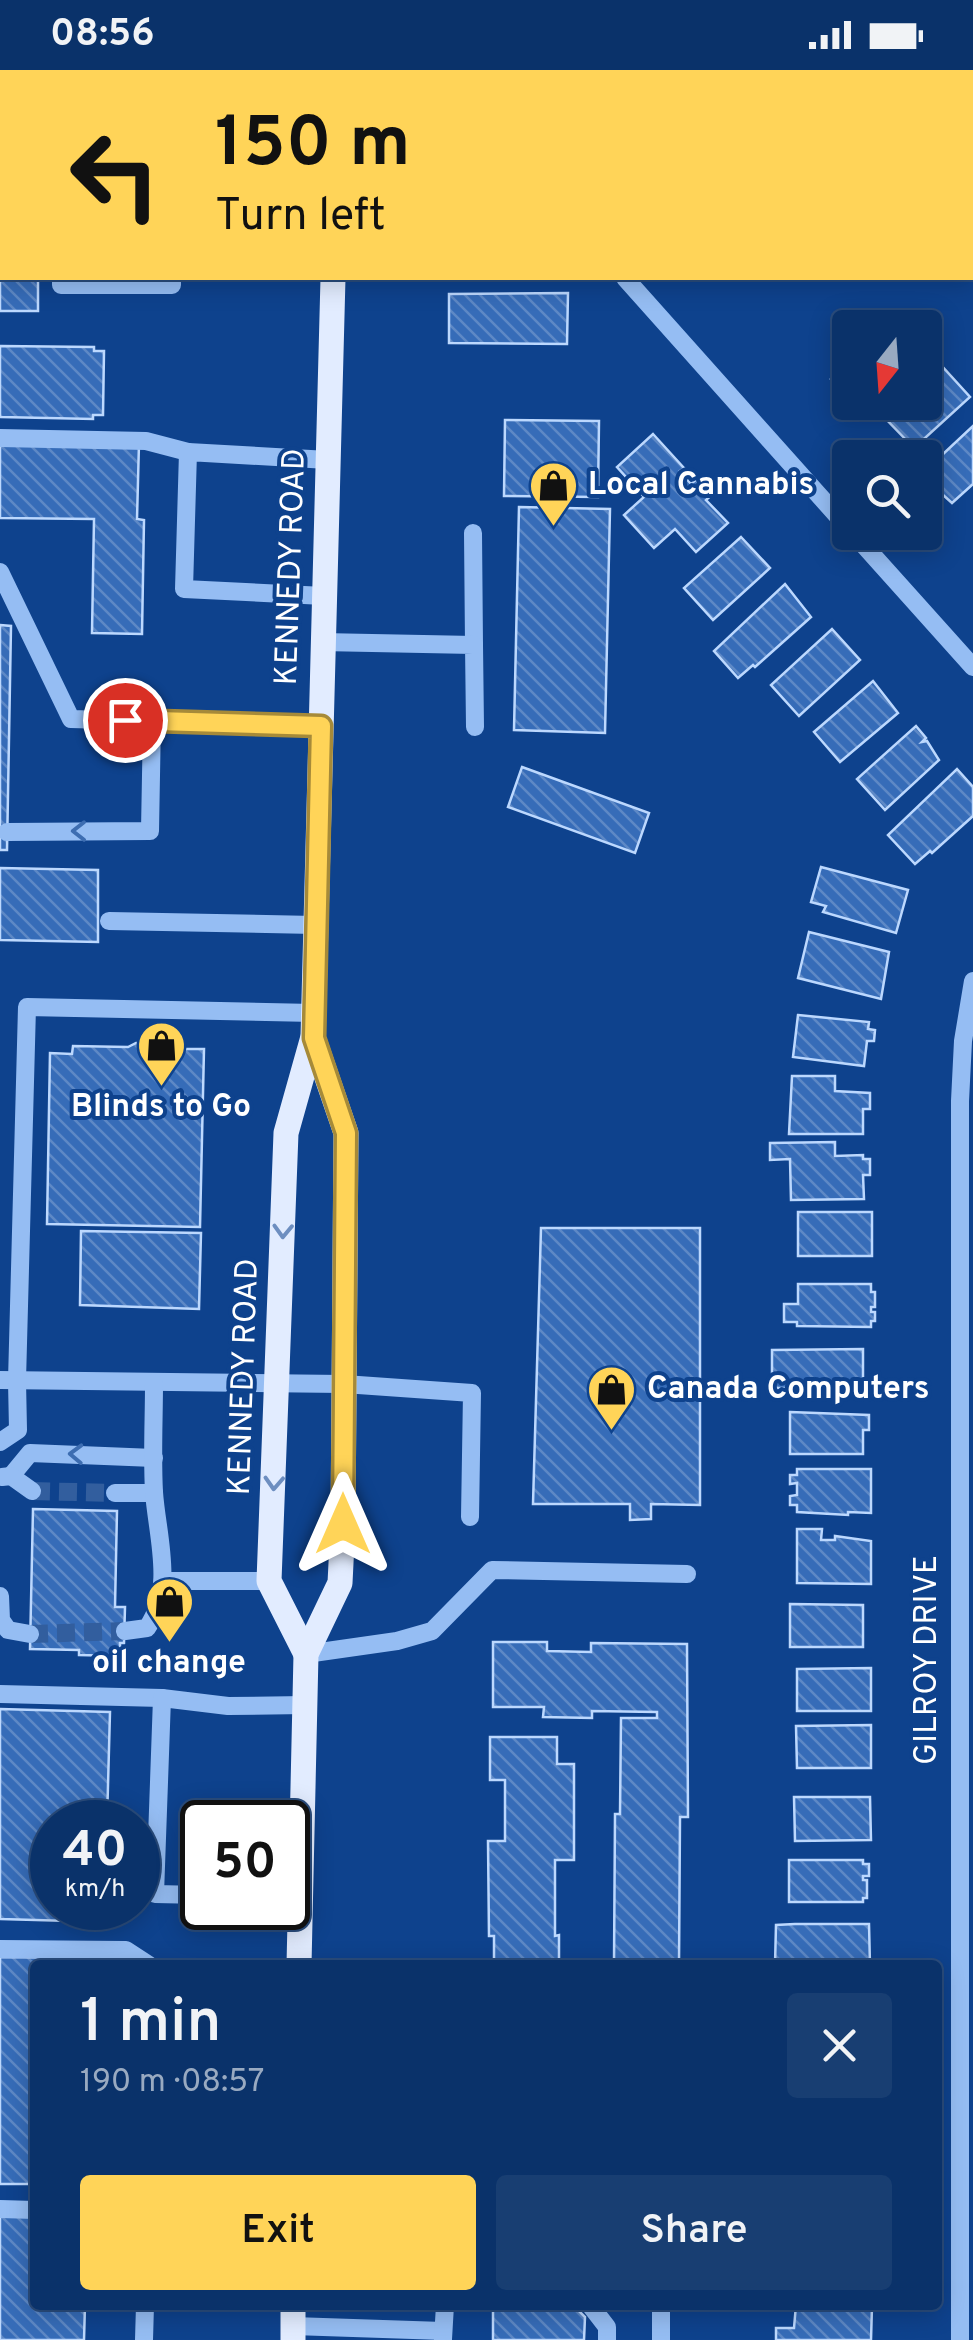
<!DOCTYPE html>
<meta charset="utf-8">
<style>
:root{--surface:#0a326a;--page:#183e72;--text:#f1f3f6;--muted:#99aac1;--line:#2a4d7e;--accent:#ffd458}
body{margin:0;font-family:Overpass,sans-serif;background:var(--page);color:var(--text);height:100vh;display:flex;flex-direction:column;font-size:38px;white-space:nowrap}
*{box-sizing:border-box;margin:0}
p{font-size:32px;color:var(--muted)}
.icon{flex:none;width:55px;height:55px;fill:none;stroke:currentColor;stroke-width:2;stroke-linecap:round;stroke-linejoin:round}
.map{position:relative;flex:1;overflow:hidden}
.details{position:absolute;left:30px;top:1890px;width:912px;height:350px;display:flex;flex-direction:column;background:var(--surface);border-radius:10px;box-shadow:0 5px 25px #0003,0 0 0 2px var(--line)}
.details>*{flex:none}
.banner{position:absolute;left:0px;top:0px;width:975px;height:210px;box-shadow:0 5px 25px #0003,0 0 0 2px var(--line);background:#ffd458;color:#111;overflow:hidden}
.needle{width:65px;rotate:197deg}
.tools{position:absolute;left:832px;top:240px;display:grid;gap:20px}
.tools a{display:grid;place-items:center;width:110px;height:110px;border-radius:10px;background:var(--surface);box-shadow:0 5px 25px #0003,0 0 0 2px var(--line);font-size:50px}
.speed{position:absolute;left:30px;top:1730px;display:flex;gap:20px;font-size:50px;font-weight:700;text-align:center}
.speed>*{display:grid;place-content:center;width:130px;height:130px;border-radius:50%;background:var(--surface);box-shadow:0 5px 25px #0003,0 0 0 2px var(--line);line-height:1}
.speed small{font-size:25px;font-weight:400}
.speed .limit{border:5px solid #111;border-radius:15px;background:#fff;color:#111}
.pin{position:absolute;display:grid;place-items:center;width:85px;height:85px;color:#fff;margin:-42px;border:5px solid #fff;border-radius:50%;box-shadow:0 2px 10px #0007}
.me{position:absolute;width:110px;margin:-55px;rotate:0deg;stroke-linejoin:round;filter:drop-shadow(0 0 8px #0008)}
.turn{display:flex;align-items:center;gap:35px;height:210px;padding:0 50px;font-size:45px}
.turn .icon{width:130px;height:130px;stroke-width:2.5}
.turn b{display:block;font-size:70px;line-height:85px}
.round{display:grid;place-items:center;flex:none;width:105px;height:105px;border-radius:10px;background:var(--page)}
.overview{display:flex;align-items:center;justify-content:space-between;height:170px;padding:0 50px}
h1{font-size:60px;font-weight:600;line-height:75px}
.action{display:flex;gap:20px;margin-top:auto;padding:20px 50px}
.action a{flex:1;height:115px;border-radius:10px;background:var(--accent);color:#111;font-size:40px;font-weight:600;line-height:115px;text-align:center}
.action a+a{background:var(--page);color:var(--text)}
.status{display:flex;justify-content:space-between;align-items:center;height:70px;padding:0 50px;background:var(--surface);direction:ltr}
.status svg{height:28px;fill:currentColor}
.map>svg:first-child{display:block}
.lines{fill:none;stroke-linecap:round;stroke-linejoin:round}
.stream{stroke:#86b7f8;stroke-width:10}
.building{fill:url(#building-back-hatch);stroke:#bcd8fe;stroke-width:2.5}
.minor-tunnel{stroke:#325e9e;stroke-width:18;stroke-dasharray:18 9;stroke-linecap:butt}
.path{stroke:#95bdf3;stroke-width:6;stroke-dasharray:5 8;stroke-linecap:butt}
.minor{stroke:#95bdf3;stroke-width:18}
.major{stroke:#e2ecff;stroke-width:25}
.oneway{stroke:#3d6db1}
.oneway2{stroke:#6d8ec0}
.route-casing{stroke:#a68a39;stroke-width:25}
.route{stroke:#ffd458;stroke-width:18}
.labels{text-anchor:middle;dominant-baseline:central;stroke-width:8;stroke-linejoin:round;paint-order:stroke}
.poi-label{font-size:32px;font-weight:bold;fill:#fff;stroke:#0e428d;text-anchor:start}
.street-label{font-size:32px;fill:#fff;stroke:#0e428d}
</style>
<div class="status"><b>08:56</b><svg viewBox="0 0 49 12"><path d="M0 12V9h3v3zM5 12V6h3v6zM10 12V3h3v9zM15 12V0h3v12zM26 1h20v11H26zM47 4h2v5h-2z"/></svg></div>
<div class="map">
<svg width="973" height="2270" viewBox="0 0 973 2270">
<defs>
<pattern id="building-back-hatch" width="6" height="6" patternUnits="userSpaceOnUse" patternTransform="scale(2.5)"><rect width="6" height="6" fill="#366cb8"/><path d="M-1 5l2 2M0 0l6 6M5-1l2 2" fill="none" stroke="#5e89c6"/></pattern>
</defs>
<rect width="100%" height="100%" fill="#0e428d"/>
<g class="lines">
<g class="stream">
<polyline points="823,0 825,2"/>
<polyline points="972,165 973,166"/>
</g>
</g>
<g class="building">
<polygon points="0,0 126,0 2,2 2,41"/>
<polygon points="614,0 736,0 738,2 617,2"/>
<polygon points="0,112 2,208 38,208 38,241 0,241"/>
<polygon points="568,223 567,274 449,273 449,224"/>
<polygon points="0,276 94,277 94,281 104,281 103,345 93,345 93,349 0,347"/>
<polygon points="850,291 850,330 831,309"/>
<polygon points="941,295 970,327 914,378 884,347 901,332 925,332 925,310"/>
<polygon points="505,350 599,351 598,427 504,426"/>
<polygon points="973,356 973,414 952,433 932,415 934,413 925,401"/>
<polygon points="653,364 684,398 680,401 691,414 699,407 714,423 706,430 728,453 696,482 675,459 654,478 624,445 644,427 617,397"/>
<polygon points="0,371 139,373 137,449 144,450 142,564 92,563 94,449 0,448"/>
<polygon points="519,437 610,439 605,663 514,660"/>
<polygon points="741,467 770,498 713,550 684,518"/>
<polygon points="785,514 811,547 755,597 753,595 738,608 714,581"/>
<polygon points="0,555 11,556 7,780 0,780"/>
<polygon points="832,559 860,590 799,646 771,615"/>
<polygon points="873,611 898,643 840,692 814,662"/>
<polygon points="916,656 926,668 922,672 927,671 939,690 885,740 857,709"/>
<polygon points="522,697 649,743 635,783 508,737"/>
<polygon points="957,699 973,717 973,746 932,783 930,781 915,794 888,765"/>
<polygon points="821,797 908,820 896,863 823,842 826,836 811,832"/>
<polygon points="0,798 98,800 98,872 0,870"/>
<polygon points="809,862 889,882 881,929 798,908"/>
<polygon points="798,945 869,952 868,959 875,960 874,971 867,971 864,996 793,987"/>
<polygon points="136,973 155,974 164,979 204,979 200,1157 47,1154 50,983 72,984 73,976 128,977"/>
<polygon points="792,1006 835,1006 835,1021 870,1023 870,1039 863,1039 863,1064 789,1064"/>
<polygon points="835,1072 835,1086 863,1085 863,1089 870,1089 870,1105 863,1105 864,1129 791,1130 790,1089 770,1090 770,1073"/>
<rect x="798" y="1142" width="74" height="44"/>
<polygon points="541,1158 700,1158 700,1435 651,1434 651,1449 630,1450 630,1434 533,1434"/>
<polygon points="81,1161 201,1163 199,1239 80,1235"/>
<polygon points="798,1214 871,1214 871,1222 875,1222 875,1237 871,1237 871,1242 875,1242 875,1251 871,1251 871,1257 797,1256 797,1252 784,1252 784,1234 798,1234"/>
<polygon points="863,1279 863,1322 789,1321 788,1318 772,1318 772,1280"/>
<polygon points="790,1342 869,1345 869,1360 863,1360 863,1384 790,1384"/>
<polygon points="797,1399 871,1399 871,1443 848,1442 848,1445 797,1442 797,1435 790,1435 790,1426 797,1425 797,1413 790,1414 790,1405 797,1405"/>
<polygon points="33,1439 117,1441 115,1537 125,1537 124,1573 120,1573 120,1586 79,1585 79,1580 30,1579"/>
<polygon points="797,1459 822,1459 821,1470 835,1470 835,1466 871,1471 871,1514 797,1513"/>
<polygon points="790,1534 863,1535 863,1577 790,1577"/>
<polygon points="493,1572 547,1572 547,1581 591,1582 591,1573 687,1574 688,1747 680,1747 679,1895 614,1895 615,1744 620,1744 621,1648 657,1648 657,1642 592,1641 592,1648 543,1647 544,1637 493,1637"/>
<polygon points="871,1598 871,1641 797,1641 797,1599"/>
<polygon points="0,1639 110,1642 107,1752 52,1752 52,1838 105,1838 105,1852 0,1849"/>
<polygon points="871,1655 871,1698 797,1698 796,1656"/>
<polygon points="490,1667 557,1667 557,1694 574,1694 574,1790 555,1790 555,1866 559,1865 559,1895 494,1895 494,1866 489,1866 488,1771 505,1771 505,1710 490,1710"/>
<polygon points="794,1727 870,1727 871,1770 795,1771"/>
<polygon points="789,1790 863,1790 863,1794 869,1794 869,1806 863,1806 863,1810 867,1810 867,1828 863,1828 863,1832 789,1832"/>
<polygon points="795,1854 869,1854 870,1895 775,1895 776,1855"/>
<polygon points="0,1887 90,1888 89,1895 35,1895 35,2114 0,2114"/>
<polygon points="0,2146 35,2147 35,2235 85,2235 84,2270 0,2270"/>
<polygon points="796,2235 872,2236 871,2270 776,2270 776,2258 794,2258"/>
<polygon points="493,2238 577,2239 585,2247 584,2270 493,2270"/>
</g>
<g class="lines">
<g class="minor-tunnel">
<polyline points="32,1421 115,1423"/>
<polyline points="30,1564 125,1561"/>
</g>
<polyline class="path" points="520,2 523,0"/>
<g class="minor">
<polyline points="0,77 2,77"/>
<polyline points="61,208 61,215 172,215 172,208"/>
<polyline points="625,208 850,460"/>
<polyline points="0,368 146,371 188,382"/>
<polyline points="852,462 973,597"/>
<polyline points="473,463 474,575"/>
<polyline points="0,502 71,649 321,656"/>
<polyline points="324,526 184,519 188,382 328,390"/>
<polyline points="321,572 474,575 475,657"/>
<polyline points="7,762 150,761 152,650"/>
<polyline points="109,851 315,855"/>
<polyline points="0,1310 344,1314 472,1323 470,1447"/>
<polyline points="0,1372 18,1360 17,1311 27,937 314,943"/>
<polyline points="11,1406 30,1383 154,1388"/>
<polyline points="2,1407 11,1406 32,1421"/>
<polyline points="115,1423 154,1423"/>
<polyline points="163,1511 269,1511"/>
<polyline points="0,1526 1,1550 8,1560 30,1564"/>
<path d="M125,1561L147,1558C175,1518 157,1466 154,1422C152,1386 154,1349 154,1313"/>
<polyline points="306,1584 397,1571 432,1561 492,1500 687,1504"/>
<polyline points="0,1624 162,1628"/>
<polyline points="202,1825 155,1824 162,1628 228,1636 305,1635"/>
<polyline points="0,1879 126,1880 149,1895"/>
<polyline points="0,2139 35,2140"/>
<polyline points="590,2235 607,2257 607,2270"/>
<polyline points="661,2235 661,2270"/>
<polyline points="293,2256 443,2261"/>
<polyline points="443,2269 445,2235"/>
<polyline points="144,2270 145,2235"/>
<polyline points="960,2270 960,1031 963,971 973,911"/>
</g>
<g class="major">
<polyline points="335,2 335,0"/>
<polyline points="306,1584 269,1511 286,1063 313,967 333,208"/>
<polyline points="299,1895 306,1584 340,1513 343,1453 346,1063 313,967"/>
<polyline points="293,2270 293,2235"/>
</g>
</g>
<defs><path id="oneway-chevron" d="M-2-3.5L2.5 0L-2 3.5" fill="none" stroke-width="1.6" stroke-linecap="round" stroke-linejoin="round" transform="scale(2.5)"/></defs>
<g class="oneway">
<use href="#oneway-chevron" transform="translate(79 761) rotate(-180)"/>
<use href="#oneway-chevron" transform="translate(76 1384) rotate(-178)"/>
</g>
<g class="oneway2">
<use href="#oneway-chevron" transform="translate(283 1161) rotate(92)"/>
<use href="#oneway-chevron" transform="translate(274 1413) rotate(93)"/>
</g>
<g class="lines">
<defs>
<polyline id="route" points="125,650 321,656 314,968 346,1063 343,1454"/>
</defs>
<use href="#route" class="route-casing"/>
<use href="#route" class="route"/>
</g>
<defs>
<symbol id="shop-pin" viewBox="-11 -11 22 30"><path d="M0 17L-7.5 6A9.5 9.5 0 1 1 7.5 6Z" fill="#ffd458" stroke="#0e428d"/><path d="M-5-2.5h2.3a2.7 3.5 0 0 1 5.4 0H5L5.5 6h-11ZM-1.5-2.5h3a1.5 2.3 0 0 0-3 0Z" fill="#111"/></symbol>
</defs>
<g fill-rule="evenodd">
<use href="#shop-pin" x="526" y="388" width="55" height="75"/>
<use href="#shop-pin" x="134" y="948" width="55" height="75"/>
<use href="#shop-pin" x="584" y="1292" width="55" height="75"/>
<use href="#shop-pin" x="142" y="1504" width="55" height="75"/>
</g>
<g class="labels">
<g class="poi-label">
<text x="588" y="416">Local Cannabis</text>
<text x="161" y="1038" text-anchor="middle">Blinds to Go</text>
<text x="647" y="1320">Canada Computers</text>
<text x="169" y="1594" text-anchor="middle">oil change</text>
</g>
<g class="street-label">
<text transform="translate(292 497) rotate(-88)">KENNEDY ROAD</text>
<text transform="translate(245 1307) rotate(-88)">KENNEDY ROAD</text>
<text transform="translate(928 1590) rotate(-90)">GILROY DRIVE</text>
</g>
</g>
</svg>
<div class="tools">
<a><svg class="needle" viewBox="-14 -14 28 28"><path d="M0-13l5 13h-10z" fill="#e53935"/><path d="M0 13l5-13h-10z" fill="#99aac1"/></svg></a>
<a><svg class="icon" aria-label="search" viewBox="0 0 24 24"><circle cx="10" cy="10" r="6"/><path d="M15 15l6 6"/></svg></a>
</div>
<div class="speed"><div>40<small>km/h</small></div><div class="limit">50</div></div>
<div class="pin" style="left:125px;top:650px;background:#d93025"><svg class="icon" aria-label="arrive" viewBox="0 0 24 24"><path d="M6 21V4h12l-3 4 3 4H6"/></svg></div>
<svg class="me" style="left:343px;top:1454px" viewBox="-20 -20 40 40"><path d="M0-17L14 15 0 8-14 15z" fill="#ffd458" stroke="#fff" stroke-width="4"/></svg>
<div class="banner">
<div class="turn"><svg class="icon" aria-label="left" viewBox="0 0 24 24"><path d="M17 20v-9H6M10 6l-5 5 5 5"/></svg><div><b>150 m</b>Turn left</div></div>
</div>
<section class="details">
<div class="overview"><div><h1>1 min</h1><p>190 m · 08:57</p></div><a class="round"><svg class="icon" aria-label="close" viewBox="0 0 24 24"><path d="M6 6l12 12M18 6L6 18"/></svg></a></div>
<div class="action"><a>Exit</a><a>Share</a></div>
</section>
</div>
